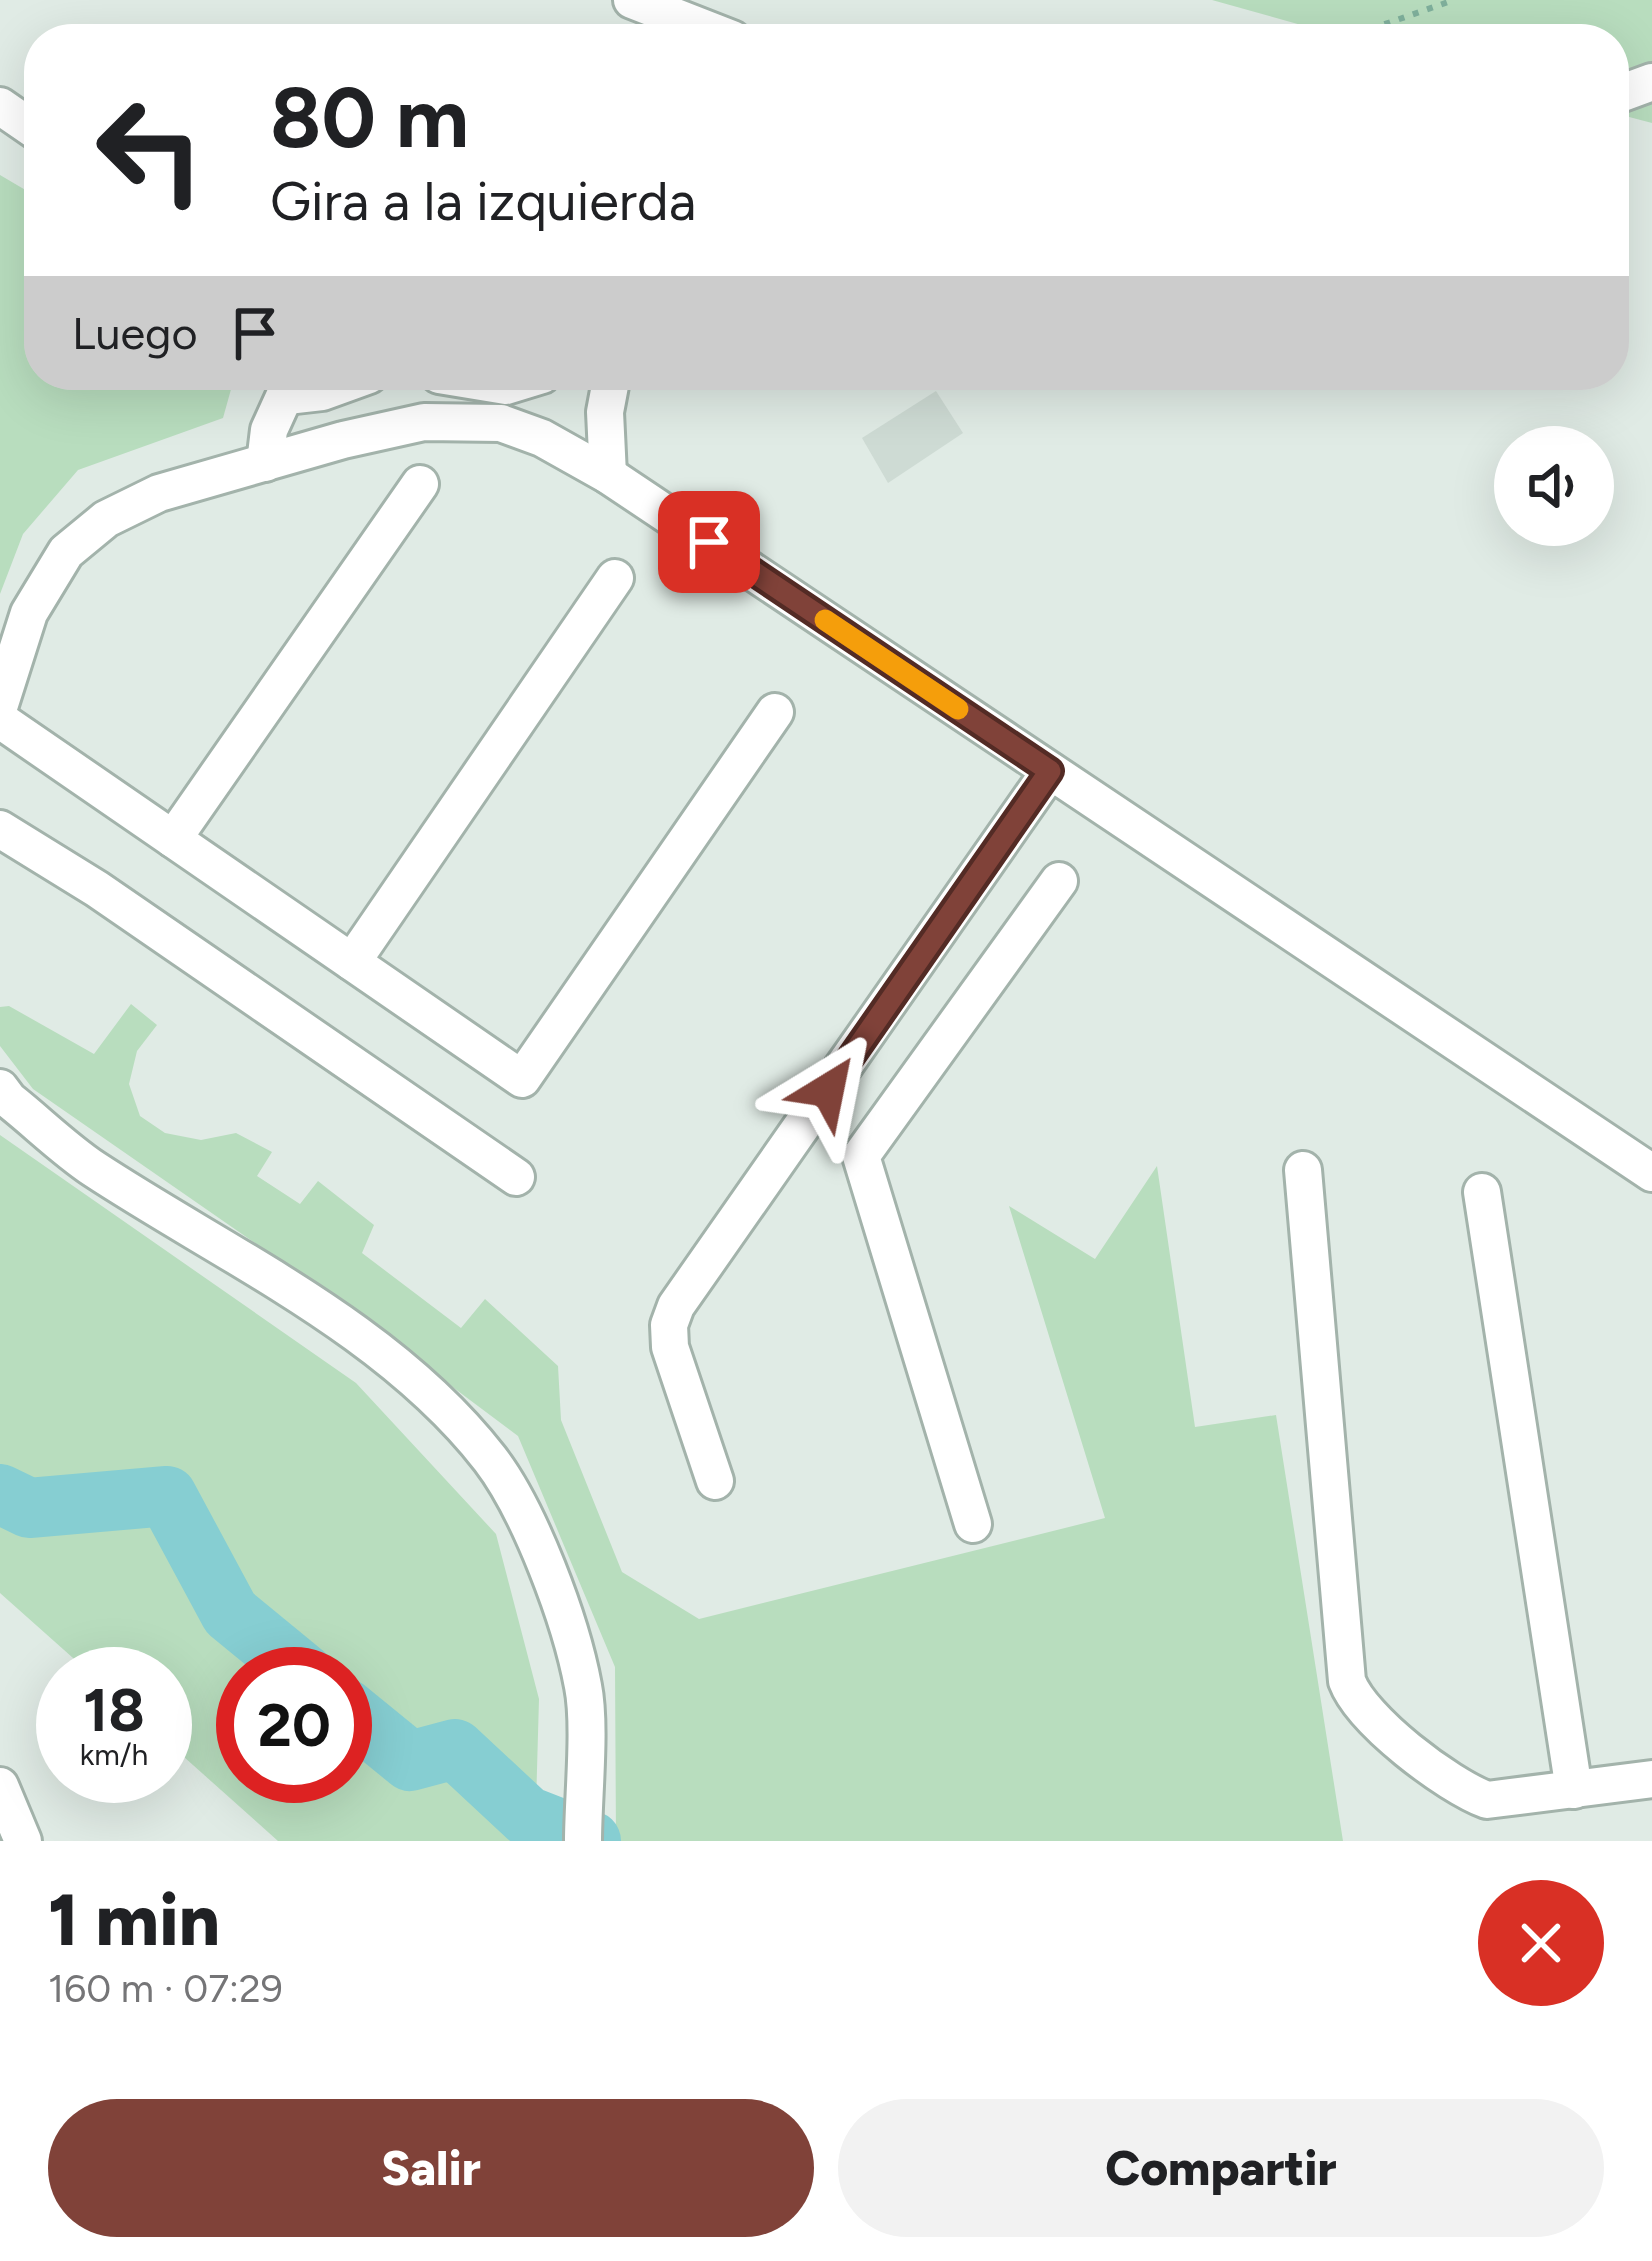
<!DOCTYPE html>
<html lang="es">
<meta charset="utf-8">
<style>
:root{--surface:#fff;--page:#f2f2f2;--text:#202124;--muted:#757577;--accent:#804239}
body{margin:0;font-family:Figtree,sans-serif;background:var(--page);color:var(--text);height:100vh;display:flex;flex-direction:column;font-size:45px;white-space:nowrap}
*{box-sizing:border-box;margin:0}
p{font-size:39px;color:var(--muted)}
.icon{flex:none;width:66px;height:66px;fill:none;stroke:currentColor;stroke-width:2;stroke-linecap:round;stroke-linejoin:round}
.map{position:relative;height:1841px;overflow:hidden}
.details{display:flex;flex-direction:column;background:var(--surface);flex:1}
.details>*{flex:none}
.hud{position:absolute;left:24px;top:24px;width:1605px;height:366px;border-radius:48px;box-shadow:0 12px 48px #0002;background:#fff;color:var(--text);overflow:hidden}
.tools{position:absolute;left:1494px;top:426px;display:grid;gap:24px}
.tools a{display:grid;place-items:center;width:120px;height:120px;border-radius:50%;background:var(--surface);box-shadow:0 12px 48px #0002;font-size:60px}
.speed{position:absolute;left:36px;top:1647px;display:flex;gap:24px;font-size:60px;font-weight:700;text-align:center}
.speed>*{display:grid;place-content:center;width:156px;height:156px;border-radius:50%;background:var(--surface);box-shadow:0 12px 48px #0002;line-height:1}
.speed small{font-size:30px;font-weight:400}
.speed .limit{border:18px solid #d22;background:#fff;color:#111}
.pin{position:absolute;display:grid;place-items:center;width:102px;height:102px;color:#fff;margin:-51px;border-radius:24px;box-shadow:0 6px 18px #0006}
.me{position:absolute;width:132px;margin:-66px;rotate:35deg;stroke-linejoin:round;filter:drop-shadow(0 0 9px #0008)}
.turn{display:flex;align-items:center;gap:42px;height:252px;padding:0 48px;font-size:54px}
.turn .icon{width:156px;height:156px;stroke-width:2.5}
.turn b{display:block;font-size:84px;line-height:102px}
.then{display:flex;align-items:center;height:114px;padding:0 48px;background:#0003;gap:24px;font-size:45px}
.round{display:grid;place-items:center;flex:none;width:126px;height:126px;border-radius:63px;background:var(--page)}
.headline{display:flex;align-items:center;justify-content:space-between;height:204px;padding:0 48px}
h1{font-size:72px;font-weight:800;line-height:90px}
.primary-button{display:flex;gap:24px;margin-top:auto;padding:24px 48px}
.primary-button a{flex:1;height:138px;border-radius:72px;background:var(--accent);color:#fff;font-size:48px;font-weight:800;line-height:138px;text-align:center}
.primary-button a+a{background:var(--page);color:var(--text)}
.map>svg:first-child{display:block}
.built{fill:#cedbd4}
.green{fill:#b8ddbe;fill-rule:evenodd}
.lines{fill:none;stroke-linecap:round;stroke-linejoin:round}
.river{stroke:#86ced2;stroke-width:60}
.minor-casing{stroke:#a3b3ab;stroke-width:42}
.path{stroke:#7fb09c;stroke-width:6;stroke-dasharray:6 9;stroke-linecap:butt}
.minor{stroke:#fff;stroke-width:36}
.route-casing{stroke:#532b25;stroke-width:30}
.route{stroke:#804239;stroke-width:21}
.slow{stroke:#f59e0b;stroke-width:21}
</style>
<div class="map">
<svg width="1652" height="1841" viewBox="0 0 1652 1841">
<rect width="100%" height="100%" fill="#e0ebe5"/>
<polygon class="built" points="936,391 963,433 888,483 862,438"/>
<g class="green">
<polygon points="1212,0 1652,0 1652,123 1614,113 1614,39 1351,39"/>
<polygon points="0,175 39,198 39,375 235,375 223,418 78,470 23,534 0,594"/>
<polygon points="131,1004 157,1025 137,1051 129,1084 140,1116 165,1133 201,1140 236,1133 272,1152 257,1176 300,1204 318,1181 374,1225 362,1253 461,1328 485,1299 558,1366 561,1420 622,1572 699,1619 1105,1518 1009,1206 1095,1259 1157,1166 1195,1427 1276,1415 1343,1841 616,1841 615,1667 518,1436 327,1293 33,1089 0,1046 0,1007 9,1006 94,1054"/>
<path d="M0,1135L356,1383L496,1534L539,1699L535,1841H278L165,1740V1674H91L0,1593ZM243,1674H345V1776H243Z"/>
</g>
<g class="lines">
<g class="river">
<polyline points="0,1494 29,1508 167,1496 230,1613 304,1674"/>
<polyline points="345,1708 410,1761 455,1749 527,1816 591,1841"/>
</g>
<defs>
<g id="minor">
<polyline points="632,0 732,39"/>
<polyline points="1614,96 1652,82"/>
<polyline points="0,106 39,133"/>
<polyline points="439,375 506,386 542,375"/>
<polyline points="287,396 322,392 369,375"/>
<polyline points="265,463 269,430 294,375"/>
<polyline points="608,475 605,412 612,375"/>
<polyline points="0,704 29,613 66,552 106,519 159,493 343,440 424,422 501,423 542,438 608,475 1652,1173"/>
<polyline points="0,720 522,1079 775,712"/>
<polyline points="0,829 97,889 516,1177"/>
<polyline points="173,839 420,484"/>
<polyline points="352,962 615,578"/>
<path d="M0,1088L9,1100C37,1122 64,1149 94,1169C228,1257 389,1329 490,1459C530,1511 571,1621 583,1686C591,1726 583,1798 583,1841"/>
<path d="M1303,1170L1347,1681C1362,1721 1447,1785 1487,1800L1652,1779"/>
<polyline points="1482,1192 1574,1790"/>
<polyline points="715,1481 670,1347 669,1325 676,1306 1050,771"/>
<polyline points="973,1524 861,1156 1059,881"/>
<polyline points="0,1786 23,1841"/>
</g>
</defs>
<use href="#minor" class="minor-casing"/>
<polyline class="path" points="1342,39 1454,0"/>
<use href="#minor" class="minor"/>
</g>
<g class="lines">
<defs>
<polyline id="route" points="709,542 1050,771 828,1090"/>
</defs>
<use href="#route" class="route-casing"/>
<use href="#route" class="route"/>
<polyline class="slow" points="825,620 958,709"/>
</g>
</svg>
<div class="tools">
<a><svg class="icon" aria-label="sound" viewBox="0 0 24 24"><path d="M4 9h4l5-4v14l-5-4H4zM17 9q2 3 0 6"/></svg></a>
</div>
<div class="speed"><div>18<small>km/h</small></div><div class="limit">20</div></div>
<div class="pin" style="left:709px;top:542px;background:#d93025"><svg class="icon" aria-label="arrive" viewBox="0 0 24 24"><path d="M6 21V4h12l-3 4 3 4H6"/></svg></div>
<svg class="me" style="left:828px;top:1090px" viewBox="-20 -20 40 40"><path d="M0-17L14 15 0 8-14 15z" fill="#804239" stroke="#fff" stroke-width="4"/></svg>
<div class="hud">
<div class="turn"><svg class="icon" aria-label="left" viewBox="0 0 24 24"><path d="M17 20v-9H6M10 6l-5 5 5 5"/></svg><div><b>80 m</b>Gira a la izquierda</div></div>
<div class="then">Luego<svg class="icon" aria-label="arrive" viewBox="0 0 24 24"><path d="M6 21V4h12l-3 4 3 4H6"/></svg></div>
</div>
</div>
<section class="details">
<div class="headline"><div><h1>1 min</h1><p>160 m · 07:29</p></div><a class="round" style="background:#d93025;color:#fff"><svg class="icon" aria-label="close" viewBox="0 0 24 24"><path d="M6 6l12 12M18 6L6 18"/></svg></a></div>
<div class="primary-button"><a>Salir</a><a>Compartir</a></div>
</section>
